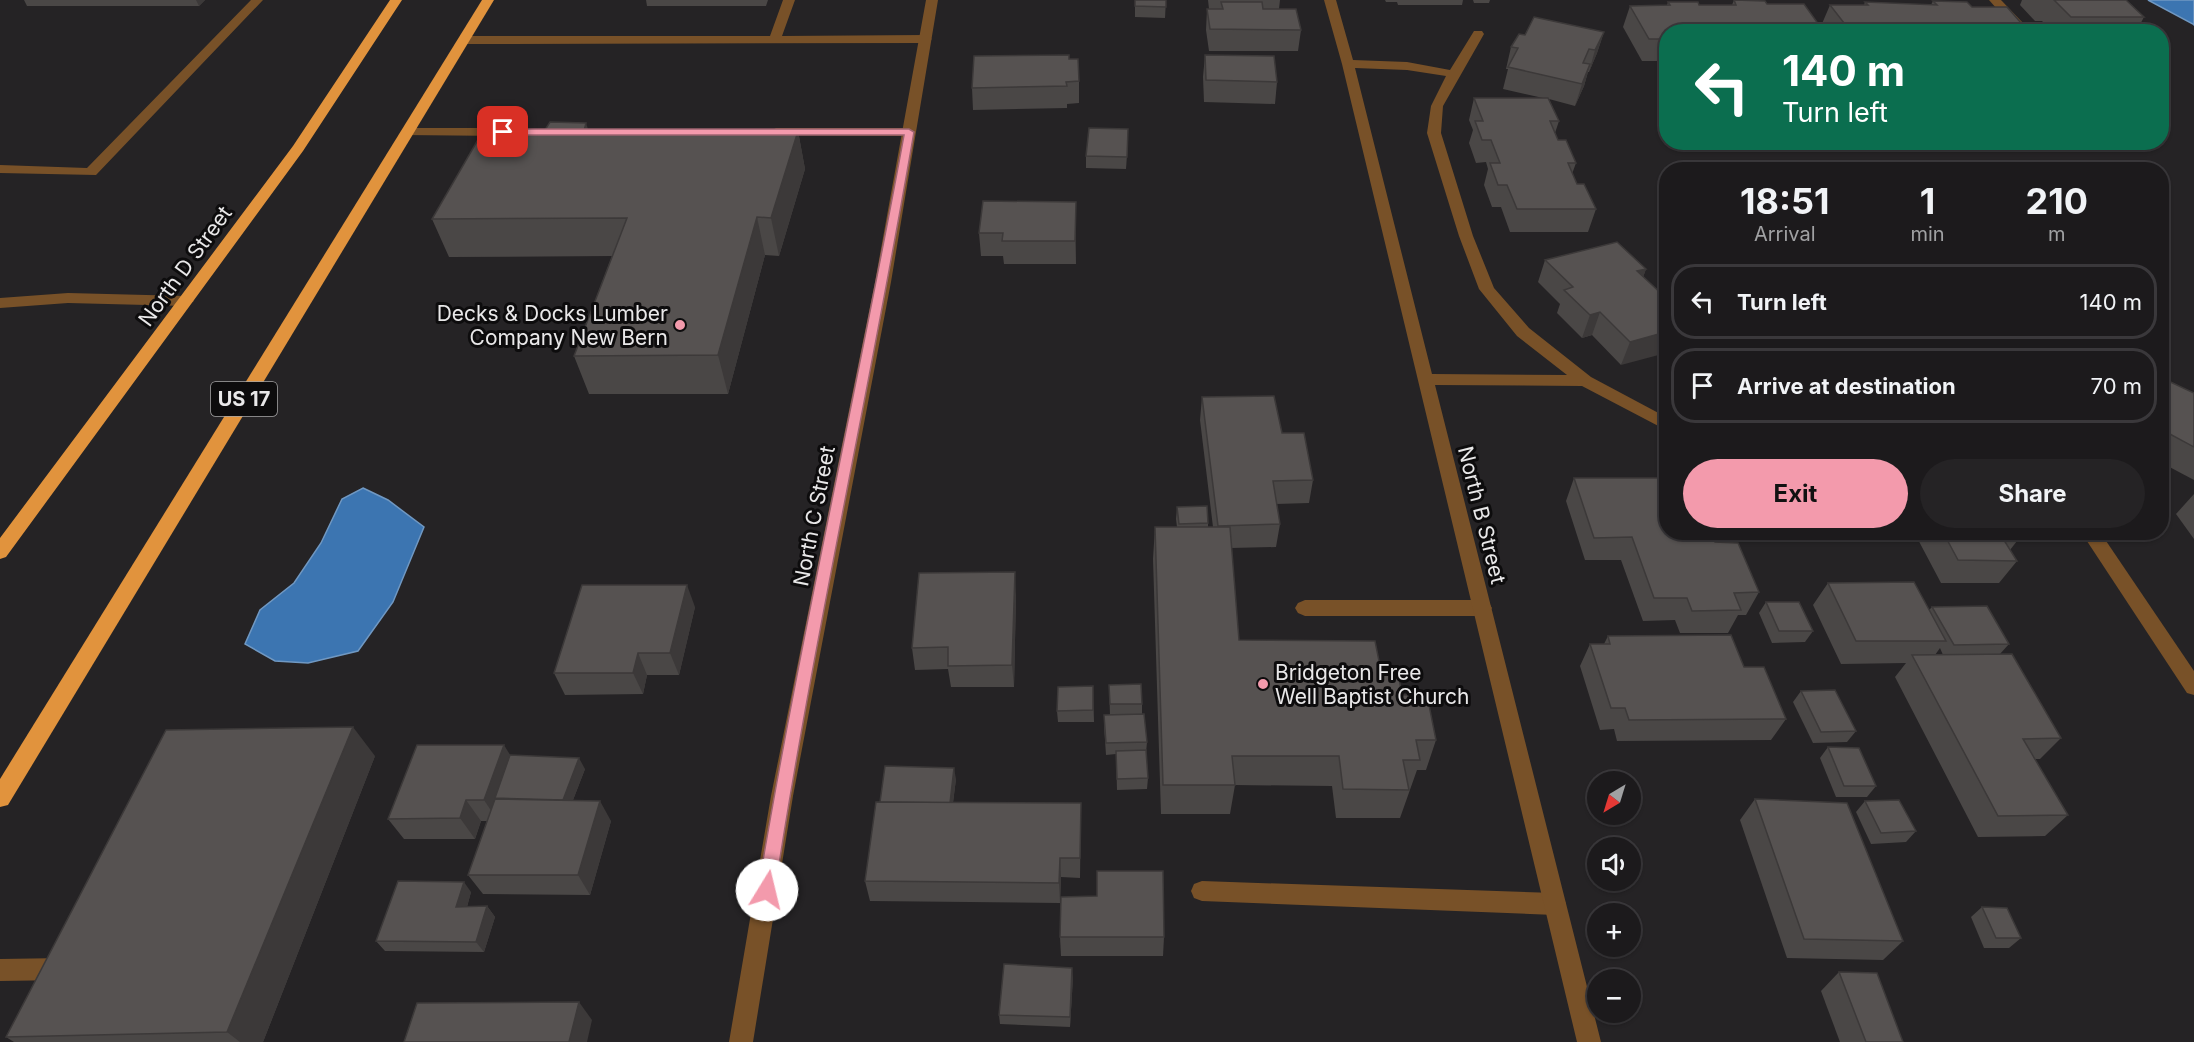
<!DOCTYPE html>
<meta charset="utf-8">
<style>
:root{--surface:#1c1a1c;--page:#252325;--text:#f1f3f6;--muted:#a0a1a3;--line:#3a383b;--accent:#f39aac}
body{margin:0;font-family:Inter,sans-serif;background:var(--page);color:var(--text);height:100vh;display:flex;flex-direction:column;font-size:22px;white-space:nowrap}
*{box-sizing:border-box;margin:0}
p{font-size:20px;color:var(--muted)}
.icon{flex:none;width:33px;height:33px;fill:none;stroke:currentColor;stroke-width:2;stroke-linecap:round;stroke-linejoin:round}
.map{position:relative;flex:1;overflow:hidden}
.side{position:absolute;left:1659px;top:162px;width:510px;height:378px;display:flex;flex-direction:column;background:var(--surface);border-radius:24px;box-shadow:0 2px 4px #0004,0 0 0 2px var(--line)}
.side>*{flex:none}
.top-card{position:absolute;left:1659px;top:24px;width:510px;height:126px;border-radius:24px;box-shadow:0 2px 4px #0004,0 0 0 2px var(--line);background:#0b6e4f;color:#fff;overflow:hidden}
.needle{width:39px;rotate:218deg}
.controls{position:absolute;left:1587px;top:771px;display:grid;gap:12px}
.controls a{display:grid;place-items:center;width:54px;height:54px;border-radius:50%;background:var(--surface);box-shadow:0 2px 4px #0004,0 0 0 2px var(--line);font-size:30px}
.pin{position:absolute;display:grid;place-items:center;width:51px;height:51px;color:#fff;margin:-26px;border-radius:12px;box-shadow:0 3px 9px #0006}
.me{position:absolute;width:66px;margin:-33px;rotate:9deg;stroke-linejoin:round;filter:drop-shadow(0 0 4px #0008)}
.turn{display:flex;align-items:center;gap:21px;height:126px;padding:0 24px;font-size:27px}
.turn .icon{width:78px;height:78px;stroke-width:2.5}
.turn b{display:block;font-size:42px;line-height:51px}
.eta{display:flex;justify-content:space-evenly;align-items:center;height:102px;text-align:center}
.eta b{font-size:36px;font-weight:700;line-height:42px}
.button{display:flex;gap:12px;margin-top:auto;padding:12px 24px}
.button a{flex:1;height:69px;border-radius:36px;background:var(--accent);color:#111;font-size:24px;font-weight:700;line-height:69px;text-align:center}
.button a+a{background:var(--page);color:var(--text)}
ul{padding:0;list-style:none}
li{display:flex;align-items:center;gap:18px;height:75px;margin:0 12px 9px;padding:0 12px;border:3px solid var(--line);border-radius:24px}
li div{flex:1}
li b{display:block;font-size:22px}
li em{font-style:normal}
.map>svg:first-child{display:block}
.water{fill:#3c75b1;stroke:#7098c2;stroke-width:1.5}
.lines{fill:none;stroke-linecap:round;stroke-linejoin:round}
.lane{fill:#785128;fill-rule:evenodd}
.street{fill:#785128;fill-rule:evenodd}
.highway{fill:#e1933d;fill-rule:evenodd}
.wall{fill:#4a4746;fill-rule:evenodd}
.shaded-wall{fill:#3c3939}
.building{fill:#565251;stroke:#3c3939;stroke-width:1.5}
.route{fill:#f39aac;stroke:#9e6470;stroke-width:1.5}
.poi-dot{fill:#f39aac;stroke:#0d0c0d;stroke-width:2}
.labels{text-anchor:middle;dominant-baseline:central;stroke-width:6;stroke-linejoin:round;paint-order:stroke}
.shield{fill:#0d0c0d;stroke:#a7a6a7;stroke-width:1.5}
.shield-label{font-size:20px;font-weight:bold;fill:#e9e8e9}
.street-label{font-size:21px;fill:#e9e8e9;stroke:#0d0c0d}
.poi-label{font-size:21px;fill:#e9e8e9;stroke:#0d0c0d;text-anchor:end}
</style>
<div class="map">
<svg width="2194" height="1042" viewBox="0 0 2194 1042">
<rect width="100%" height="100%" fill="#252325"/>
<g class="water">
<polygon points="2148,0 2194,0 2194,25 2193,24"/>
<polygon points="363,488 388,500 424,527 393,602 358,651 308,663 275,661 245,644 260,610 294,583 321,543 342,499"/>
</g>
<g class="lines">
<g class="lane">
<polygon points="251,0 263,0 96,175 0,173 0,165 87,168"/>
<polygon points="783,0 795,0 782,36 926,35 932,39 926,43 464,44 458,40 464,36 770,36"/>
<polygon points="408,128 505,128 512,132 505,136 403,135 401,132 403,129"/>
<polygon points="776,128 909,128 916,132 909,136 771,135 769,132"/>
<polygon points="68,293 186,296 194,301 186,306 68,303 0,308 0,298"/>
<polygon points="1305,600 1482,600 1489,603 1492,608 1489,613 1482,616 1305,616 1298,613 1295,608 1298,603"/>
<polygon points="1202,881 1555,893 1563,896 1566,904 1563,912 1555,915 1202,901 1194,898 1191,891 1194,884"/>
<polygon points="64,958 72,961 76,969 72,977 64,980 0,981 0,959"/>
</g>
<g class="street">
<polygon points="926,0 938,0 891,282 793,796 753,1042 729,1042 771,796 875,282"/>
<path d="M1324,0H1336L1353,60L1407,62L1450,70L1474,31H1482L1484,34L1443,106L1441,133L1473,236L1494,288L1529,328L1591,377L1666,417V430L1582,386L1435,385L1601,1042H1577L1342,64ZM1355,68L1407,70L1446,76L1431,106L1427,133L1459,236L1479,289L1517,336L1567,375L1432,374Z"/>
<polygon points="1989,0 2001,0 2022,22 2022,28 2014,28"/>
<polygon points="2081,532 2100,532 2194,671 2194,695 2187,693"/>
</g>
<g class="highway">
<polygon points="390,0 402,0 303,151 6,557 0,559 0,538 293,146"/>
<polygon points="482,0 494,0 8,805 0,807 0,779"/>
</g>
</g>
<g class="wall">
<polygon points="24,0 205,0 199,6 27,6"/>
<polygon points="646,0 768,0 766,6 647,6"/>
<polygon points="1135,0 1166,0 1165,18 1135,17"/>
<polygon points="1208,0 1280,0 1279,9 1301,30 1298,51 1209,51 1206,30 1207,9 1209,9"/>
<polygon points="1385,0 1463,0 1462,5 1398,5 1397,2 1386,2"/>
<polygon points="1473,0 1490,0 1489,3 1474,3"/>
<polygon points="1734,0 1765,1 1666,32 1666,61 1642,61 1623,27 1630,6 1667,5 1668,2 1699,5 1732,5"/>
<polygon points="2022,0 2126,0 2144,17 2136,32 2052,32 2042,21 2035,21 2020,5"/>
<polygon points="1933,1 1972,7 2029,32 1825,32 1821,26 1830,5 1864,5 1865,2 1931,5"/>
<polygon points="1604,32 1597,53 1589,72 1588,72 1584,86 1575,106 1549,99 1559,121 1555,133 1558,140 1576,163 1572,174 1577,184 1596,209 1588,232 1510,232 1501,207 1492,207 1484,185 1488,169 1486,162 1476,163 1469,143 1473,130 1469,120 1474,98 1543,98 1503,89 1508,69 1506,69 1511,47 1525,35"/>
<polygon points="1205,55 1277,82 1275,104 1204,102 1203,77"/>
<polygon points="1069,59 1079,81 1079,103 1067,104 1067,108 973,110 972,88"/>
<polygon points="589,131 798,131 805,169 779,256 765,255 728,394 589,394 574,356 612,256 449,257 432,219"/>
<polygon points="1128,141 1126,169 1086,168 1086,156"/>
<polygon points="1076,224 1076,264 1004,264 1003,256 981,256 979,233"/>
<polygon points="1545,260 1646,269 1643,277 1664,296 1621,365 1592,335 1582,338 1557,313 1560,304 1538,282"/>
<polygon points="2162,378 2194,393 2194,480 2162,463"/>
<polygon points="1202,397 1282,433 1313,480 1309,503 1276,504 1280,524 1276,547 1231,548 1239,640 1380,666 1436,740 1426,770 1417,770 1400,818 1336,818 1332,786 1235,785 1230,814 1161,814 1153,559 1155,527 1177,527 1176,519 1177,507 1208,523 1208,527 1213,527 1200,420"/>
<polygon points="1574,478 1715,542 1759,592 1746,615 1738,615 1728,633 1680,633 1675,620 1643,621 1621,560 1585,560 1566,501"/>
<polygon points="2194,494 2194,539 2176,514"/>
<polygon points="1914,532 2024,532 2010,550 2017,561 1999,583 1941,583"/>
<path d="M1828,583L1929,610L1932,607L2009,644L2000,654L2061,738L2040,759H2035L2068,815L2045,836L1978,837L1895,677L1906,663L1841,664L1813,605ZM1940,648L1943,655H1935Z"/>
<polygon points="1016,595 1014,687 951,687 948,669 915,670 912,648"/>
<polygon points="1766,602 1813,631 1805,642 1772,643 1759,613"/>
<polygon points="695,607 679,675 647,675 643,694 565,695 554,673"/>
<polygon points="1608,636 1744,667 1786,719 1771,740 1617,741 1614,729 1600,730 1580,666 1590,644 1604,644"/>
<polygon points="1109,685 1142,704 1142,714 1147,742 1146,753 1148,778 1147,789 1117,790 1116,754 1106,755 1104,726 1104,715 1110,715"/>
<polygon points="1093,686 1094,722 1058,722 1057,711"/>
<polygon points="1801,691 1856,731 1847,742 1813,743 1793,702"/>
<polygon points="1828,747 1876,786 1867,797 1836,797 1820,758"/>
<polygon points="510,755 585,769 573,800 611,821 590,895 483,894 468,875 487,821 481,821 475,839 404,839 388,819"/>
<polygon points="375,756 263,1042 14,1042 6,1037"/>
<polygon points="956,779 953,803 1081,803 1080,878 1061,877 1060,903 870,901 865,881 880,802"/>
<polygon points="1755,799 1903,941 1883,960 1787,958 1740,820"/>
<polygon points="1865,801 1916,831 1906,842 1871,844 1856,812"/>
<polygon points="471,892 467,907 487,906 495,917 484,952 385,951 376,941"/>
<polygon points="1982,907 2021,938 2009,948 1984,948 1971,917"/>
<polygon points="1060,937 1164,937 1163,956 1061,956"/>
<polygon points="1839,972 1903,1042 1840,1042 1821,991"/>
<polygon points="1073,977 1070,1027 1000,1024 999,1015"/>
</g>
<g class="shaded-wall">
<polygon points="196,0 205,0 199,6"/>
<polygon points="1604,32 1597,53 1589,72 1595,50"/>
<polygon points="1590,64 1584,86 1575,106 1582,84"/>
<polygon points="586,123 598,160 584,131"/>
<polygon points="798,131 805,169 779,256 771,218"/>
<polygon points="1076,202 1076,264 1075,241"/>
<polygon points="757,217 765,255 728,394 718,355"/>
<polygon points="1646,269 1638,291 1637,271"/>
<polygon points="1600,312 1592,335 1582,338 1590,315"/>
<polygon points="1666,332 1666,353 1621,365 1630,342"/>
<polygon points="1015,572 1016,595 1014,687 1012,665"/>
<polygon points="687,585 695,607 679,675 670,653"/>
<polygon points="638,653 647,675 643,694 633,673"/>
<polygon points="353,727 375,756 263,1042 240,1042 227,1032"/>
<polygon points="504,745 517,766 498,821 484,800"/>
<polygon points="579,758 585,769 568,813 562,802"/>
<polygon points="954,768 956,779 950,824 948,813"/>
<polygon points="466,800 481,821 475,839 460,818"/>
<polygon points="600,801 611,821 590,895 578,875"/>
<polygon points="1060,858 1061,877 1060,903 1059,883"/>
<polygon points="464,882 471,892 464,917 456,907"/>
<polygon points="487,906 495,917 484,952 476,942"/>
<polygon points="1072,968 1073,977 1070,1027 1070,1017"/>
<polygon points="579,1002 592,1020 587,1042 569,1042"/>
</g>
<g class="building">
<polygon points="1135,0 1166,0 1166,7 1135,6"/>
<polygon points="1734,0 1765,1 1767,4 1804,4 1824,32 1666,32 1666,39 1649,39 1630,6 1670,5 1668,2 1698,2 1699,5 1736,5"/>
<polygon points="2054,0 2126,0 2144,17 2071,17"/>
<polygon points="1933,1 1967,2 1972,7 2007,7 2029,32 1851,32 1830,5 1868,5 1865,2 1937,5"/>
<polygon points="1221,2 1262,2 1263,9 1296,9 1301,30 1210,29 1207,9 1223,9"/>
<polygon points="1534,17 1604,32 1595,50 1589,49 1583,63 1590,64 1582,84 1508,67 1518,48 1511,47 1519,34 1525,35"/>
<polygon points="1069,55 1069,59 1078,59 1079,81 1066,82 1067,86 972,88 974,56"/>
<polygon points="1205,55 1274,56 1277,82 1206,80"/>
<polygon points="1474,98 1548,98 1559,121 1550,121 1558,140 1566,140 1576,163 1568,163 1577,184 1584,184 1596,209 1517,209 1507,185 1498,185 1490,163 1500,163 1491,140 1482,140 1475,121 1483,121"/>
<polygon points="550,122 586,123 584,131 798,131 771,218 757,217 718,355 574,356 627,218 432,219 483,131 545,130"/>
<polygon points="1089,128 1128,129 1127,157 1086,156"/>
<polygon points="983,201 1076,202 1075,241 1002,241 1003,233 979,233"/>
<polygon points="1617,242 1646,269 1637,271 1664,296 1666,295 1666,332 1630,342 1600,312 1590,315 1564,290 1573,287 1545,260"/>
<polygon points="2162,378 2194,393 2194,447 2168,433 2162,440"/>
<polygon points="1274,396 1282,433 1304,433 1313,480 1273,481 1280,524 1218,526 1202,397"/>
<polygon points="1574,478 1666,478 1666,532 1711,532 1715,542 1738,543 1759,592 1734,593 1741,610 1692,611 1687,598 1654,598 1632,537 1594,538"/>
<polygon points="1207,506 1208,523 1179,524 1177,507"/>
<polygon points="1155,527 1230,527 1239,640 1375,641 1380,666 1397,667 1402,695 1427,695 1436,740 1416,740 1420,760 1403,760 1409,790 1343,789 1339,756 1232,756 1235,785 1163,785"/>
<polygon points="1943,532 1999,532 2017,561 1958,560"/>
<polygon points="1015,572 1012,665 948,666 948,647 912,648 919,573"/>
<polygon points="1914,582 1946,641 1856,641 1828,583"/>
<polygon points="582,585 687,585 670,653 638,653 633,673 554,673"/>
<polygon points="1766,602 1799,602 1813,631 1779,631"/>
<polygon points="1987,606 2009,644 1954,645 1932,607"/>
<polygon points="1731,635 1744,667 1764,667 1786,719 1629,720 1625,708 1611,708 1590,644 1610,644 1608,636"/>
<polygon points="2012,654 2061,738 2023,739 2068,815 1998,816 1912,655"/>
<polygon points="1141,684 1142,704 1110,704 1109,685"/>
<polygon points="1093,686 1093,710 1057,711 1058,687"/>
<polygon points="1835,690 1856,731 1821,732 1801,691"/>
<polygon points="1144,714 1147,742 1106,743 1104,715"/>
<polygon points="353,727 227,1032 6,1037 166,730"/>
<polygon points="417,745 504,745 484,800 466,800 460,818 388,819"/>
<polygon points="1828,747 1859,748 1876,786 1844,786"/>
<polygon points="1146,750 1148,778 1117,779 1116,751"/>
<polygon points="510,755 579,758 563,800 495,798"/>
<polygon points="885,766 954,768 950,803 880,802"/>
<polygon points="495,799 600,801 578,875 468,875"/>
<polygon points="1755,799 1847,803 1903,941 1804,939"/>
<polygon points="1899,800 1916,831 1881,833 1865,801"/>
<polygon points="876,802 1081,803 1080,858 1060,858 1059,883 865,881"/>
<polygon points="1097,871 1163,871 1164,937 1060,937 1061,897 1097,896"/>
<polygon points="398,881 464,882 456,907 487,906 476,942 376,941"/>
<polygon points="1982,907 2007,908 2021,938 1996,938"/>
<polygon points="1004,964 1072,968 1070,1017 999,1015"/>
<polygon points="1839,972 1877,973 1903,1042 1866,1042"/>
<polygon points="579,1002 569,1042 404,1042 417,1003"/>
</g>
<path class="route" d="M500,129H909L914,132C871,385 814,636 775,890L773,895L767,898L761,895L758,890C800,637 858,387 904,135H503L498,132Z"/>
<g class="poi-dot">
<circle cx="680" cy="325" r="6"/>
<circle cx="1263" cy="684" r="6"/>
</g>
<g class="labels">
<rect class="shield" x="211" y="382" width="66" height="34" rx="4.5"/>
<g class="shield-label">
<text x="244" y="399">US 17</text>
</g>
<g class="street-label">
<text transform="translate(185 266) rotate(-54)">North D Street</text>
<text transform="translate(1482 515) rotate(76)">North B Street</text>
<text transform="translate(814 516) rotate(-79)">North C Street</text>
</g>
<g class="poi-label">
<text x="668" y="313">Decks &amp; Docks Lumber<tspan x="668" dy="24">Company New Bern</tspan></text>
<text x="1275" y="672" text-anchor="start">Bridgeton Free<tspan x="1275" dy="24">Well Baptist Church</tspan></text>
</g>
</g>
</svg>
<div class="controls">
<a><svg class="needle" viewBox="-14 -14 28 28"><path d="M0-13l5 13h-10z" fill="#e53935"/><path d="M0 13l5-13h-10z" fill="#a0a1a3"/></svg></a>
<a><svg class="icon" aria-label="sound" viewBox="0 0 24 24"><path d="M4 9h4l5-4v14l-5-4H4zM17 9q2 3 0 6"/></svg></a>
<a>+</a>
<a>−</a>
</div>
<div class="pin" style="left:503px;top:132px;background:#d93025"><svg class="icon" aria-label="arrive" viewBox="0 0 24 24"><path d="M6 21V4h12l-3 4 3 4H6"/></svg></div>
<svg class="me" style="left:767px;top:890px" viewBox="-20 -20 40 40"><circle r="19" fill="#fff"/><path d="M0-13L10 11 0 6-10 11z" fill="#f39aac"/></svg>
<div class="top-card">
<div class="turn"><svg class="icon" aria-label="left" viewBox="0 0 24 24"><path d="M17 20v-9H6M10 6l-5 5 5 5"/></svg><div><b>140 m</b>Turn left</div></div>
</div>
<section class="side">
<div class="eta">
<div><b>18:51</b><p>Arrival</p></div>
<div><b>1</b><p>min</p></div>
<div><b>210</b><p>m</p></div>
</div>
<ul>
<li><svg class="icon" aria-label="left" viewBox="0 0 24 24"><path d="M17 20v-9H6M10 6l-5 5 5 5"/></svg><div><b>Turn left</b></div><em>140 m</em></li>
<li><svg class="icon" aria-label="arrive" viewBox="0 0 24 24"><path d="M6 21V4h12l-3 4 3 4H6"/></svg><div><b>Arrive at destination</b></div><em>70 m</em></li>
</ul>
<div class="button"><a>Exit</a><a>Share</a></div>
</section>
</div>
